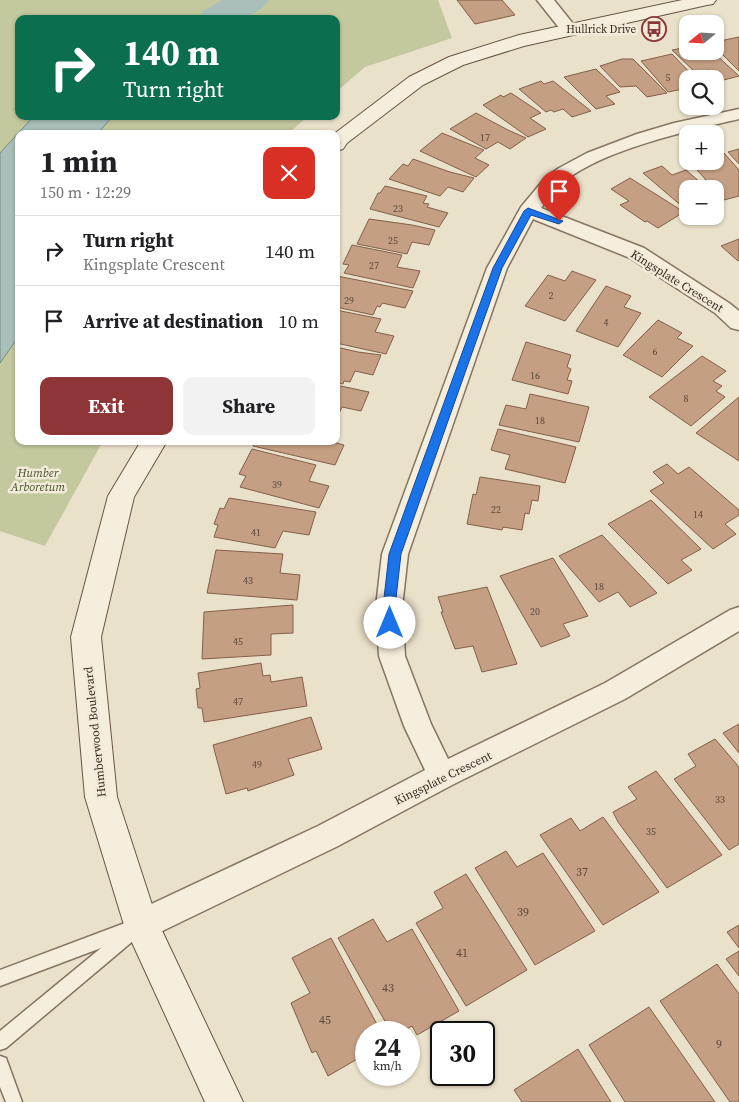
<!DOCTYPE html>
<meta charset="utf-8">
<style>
:root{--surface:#fff;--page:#f2f2f2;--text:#202124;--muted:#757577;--line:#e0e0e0;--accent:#8e3637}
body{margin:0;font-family:"Source Serif 4",serif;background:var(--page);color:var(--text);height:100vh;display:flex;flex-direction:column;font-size:19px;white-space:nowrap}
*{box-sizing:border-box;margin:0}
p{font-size:16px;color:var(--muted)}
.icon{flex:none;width:28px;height:28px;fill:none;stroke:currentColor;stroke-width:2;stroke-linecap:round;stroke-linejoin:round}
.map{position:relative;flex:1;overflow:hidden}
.details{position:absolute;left:15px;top:130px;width:325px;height:315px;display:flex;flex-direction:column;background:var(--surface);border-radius:10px;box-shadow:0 1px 4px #0004}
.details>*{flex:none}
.guide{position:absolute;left:15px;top:15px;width:325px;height:105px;border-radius:10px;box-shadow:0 1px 4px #0004;background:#0b6e4f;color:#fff;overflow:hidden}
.needle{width:32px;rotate:252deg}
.buttons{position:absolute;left:679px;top:15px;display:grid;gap:10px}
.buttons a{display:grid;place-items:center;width:45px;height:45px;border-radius:10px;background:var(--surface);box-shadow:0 1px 4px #0004;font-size:25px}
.speed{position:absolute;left:355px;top:1021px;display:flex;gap:10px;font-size:25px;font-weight:700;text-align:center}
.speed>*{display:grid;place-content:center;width:65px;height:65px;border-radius:50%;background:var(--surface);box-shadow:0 1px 4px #0004;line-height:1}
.speed small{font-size:12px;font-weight:400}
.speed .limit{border:2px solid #111;border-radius:8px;background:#fff;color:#111}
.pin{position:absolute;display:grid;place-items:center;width:42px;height:42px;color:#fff;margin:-51px -21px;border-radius:50% 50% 50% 0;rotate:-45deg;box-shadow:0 0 5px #0007}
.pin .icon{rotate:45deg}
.me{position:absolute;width:55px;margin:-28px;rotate:0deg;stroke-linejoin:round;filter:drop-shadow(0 0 4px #0008)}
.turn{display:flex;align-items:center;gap:18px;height:105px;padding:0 25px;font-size:22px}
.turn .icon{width:65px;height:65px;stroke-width:2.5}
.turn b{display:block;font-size:35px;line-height:42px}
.round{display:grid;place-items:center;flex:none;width:52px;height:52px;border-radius:10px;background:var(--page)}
.headline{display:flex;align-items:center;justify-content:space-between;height:85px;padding:0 25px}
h1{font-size:30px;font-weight:700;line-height:38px}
.button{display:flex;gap:10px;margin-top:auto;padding:10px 25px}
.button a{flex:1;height:58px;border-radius:10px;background:var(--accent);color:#fff;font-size:20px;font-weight:700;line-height:58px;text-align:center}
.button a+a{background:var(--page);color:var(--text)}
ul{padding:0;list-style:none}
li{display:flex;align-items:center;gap:15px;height:70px;padding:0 25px;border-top:1px solid var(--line)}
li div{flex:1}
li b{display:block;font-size:19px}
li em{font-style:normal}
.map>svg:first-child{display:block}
.green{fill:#c3c89f}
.water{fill:#aabfb9;stroke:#718d86}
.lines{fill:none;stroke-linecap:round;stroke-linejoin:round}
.stream{fill:#718d86;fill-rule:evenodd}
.river{fill:#aabfb9;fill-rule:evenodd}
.building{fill:#c49f84;stroke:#825f49}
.lane-casing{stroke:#857460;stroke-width:3}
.street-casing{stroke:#857460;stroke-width:3}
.secondary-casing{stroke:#675543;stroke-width:2}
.lane{fill:#f6eedd;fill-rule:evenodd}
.street{fill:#f6eedd;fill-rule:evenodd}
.secondary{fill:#f6eedd;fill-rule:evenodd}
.route{fill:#1a73e8;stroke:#114b97}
.labels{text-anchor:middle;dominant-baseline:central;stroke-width:5;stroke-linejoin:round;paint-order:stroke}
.number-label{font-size:10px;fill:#5b493a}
.far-poi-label{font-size:11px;fill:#382c22;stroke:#f3ebd9;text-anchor:end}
.street-label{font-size:12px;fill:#382c22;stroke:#f3ebd9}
.park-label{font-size:12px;font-style:italic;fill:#48522b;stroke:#f3ebd9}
.near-number-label{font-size:12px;fill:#5b493a}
</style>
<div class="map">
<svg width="739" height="1102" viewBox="0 0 739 1102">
<rect width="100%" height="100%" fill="#eae1ca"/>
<polygon class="green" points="0,0 438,0 452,38 365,67 336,92 336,19 19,19 19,116 308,116 288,134 19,134 19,441 103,441 45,546 0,531"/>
<polygon class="water" points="34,116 113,116 97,134 19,134 19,336 0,363 0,153"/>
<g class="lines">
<polygon class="stream" points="240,0 247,0 231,19 224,19"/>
<path class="river" d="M222,0H269C252,24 224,19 198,19L203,11Z"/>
</g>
<g class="building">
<polygon points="457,0 502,0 515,15 475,24"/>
<polygon points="739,37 739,71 715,47 715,42"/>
<polygon points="688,47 688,51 712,51 739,76 720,81 709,70 696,73 672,50"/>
<polygon points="672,54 694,77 682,80 688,88 668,92 641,61"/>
<polygon points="622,59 633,59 667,93 647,97 636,86 620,87 600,66"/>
<polygon points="596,69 620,92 606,96 615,104 596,109 564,77"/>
<polygon points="541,81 544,84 553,81 591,111 572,117 563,109 554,112 551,110 546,112 519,89"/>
<polygon points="511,93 541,113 530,118 546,129 528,137 483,105 501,95 503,97"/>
<polygon points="476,113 508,130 526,138 510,149 498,142 486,149 450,129"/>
<polygon points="442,133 484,150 475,158 489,165 476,177 420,151"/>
<polygon points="739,149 739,164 728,152"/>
<polygon points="723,152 739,170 739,196 724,200 697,170 711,166 707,161 715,161 715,154"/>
<polygon points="413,159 450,172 474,178 463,192 448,187 440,196 389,179 403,164 408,166"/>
<polygon points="662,166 672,175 686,170 708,189 688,189 688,207 684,208 643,173"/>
<polygon points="630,178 684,212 658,228 647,221 645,222 620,205 629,201 611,189"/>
<polygon points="385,186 427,196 423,203 429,204 427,207 448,213 439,227 370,209 378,193 380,193"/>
<polygon points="369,219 412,225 435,230 429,245 412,242 407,254 357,244"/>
<polygon points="739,239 739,260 738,261 721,246"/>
<polygon points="352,245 402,255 397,267 420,271 413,288 344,273 349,265 343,264"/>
<polygon points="572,271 596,280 565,321 525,306 548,275 565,281"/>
<polygon points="337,276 413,291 405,308 382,303 380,307 377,306 373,315 336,307"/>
<polygon points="606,286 631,296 624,307 641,313 618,347 576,331"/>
<polygon points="336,310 381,319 375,332 394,336 386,354 336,343"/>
<polygon points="658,320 682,333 677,338 693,346 662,377 623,355"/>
<polygon points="526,342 571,355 567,367 571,369 567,380 572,381 568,394 512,380"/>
<polygon points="336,347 358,352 381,355 373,375 355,371 350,382 344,381 343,384 336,382"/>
<polygon points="702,356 726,371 713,381 722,386 716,391 725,397 691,426 649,397"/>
<polygon points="336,385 369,392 361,411 342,407 336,420"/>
<polygon points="530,394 589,407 579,442 499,425 506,405 526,409"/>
<polygon points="739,397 739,461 696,433"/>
<polygon points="498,429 576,447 565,483 505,469 510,455 491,450"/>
<polygon points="255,441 329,441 344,445 335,465 253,446"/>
<polygon points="252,449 316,465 309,481 329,486 319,508 240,487 246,476 239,474"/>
<polygon points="667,464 678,474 689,467 739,510 739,515 725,524 736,534 713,549 650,491 664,483 653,472"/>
<polygon points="480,477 540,486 538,501 532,500 529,514 525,513 522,530 503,527 502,530 467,524 473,494 476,495"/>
<polygon points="229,498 316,512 309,535 283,531 275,548 214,537 218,525 214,524 220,508 224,509"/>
<polygon points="651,500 701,549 681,560 692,570 668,584 608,524"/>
<polygon points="602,535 657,593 630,607 618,592 599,602 559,556"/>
<polygon points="216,550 283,554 280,573 300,575 297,600 207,593"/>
<polygon points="553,558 588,616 563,624 570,636 541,647 500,576"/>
<polygon points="487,587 517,664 482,672 473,646 455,649 441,612 443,612 438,597"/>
<polygon points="293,605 293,633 271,634 271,655 202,659 204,612"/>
<polygon points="261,663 263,676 270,675 271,682 302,677 307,706 204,722 202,708 198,708 196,689 200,688 198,673"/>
<polygon points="311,717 322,749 288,759 294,775 248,791 247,788 226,794 213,745"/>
<polygon points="739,724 739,753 723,733"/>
<polygon points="715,739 739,767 739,844 729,850 674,779 696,766 688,754"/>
<polygon points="656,771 722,855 667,888 618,822 613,812 637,799 628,787"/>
<polygon points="603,817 659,892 603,925 540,835 571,818 580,831"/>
<polygon points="506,851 517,867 543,853 595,931 535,965 475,868"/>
<polygon points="466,874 527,970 466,1006 416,923 443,908 434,892"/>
<polygon points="373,919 387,942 412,929 459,1011 417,1035 412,1026 401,1032 391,1032 338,938"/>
<polygon points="739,925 739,948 727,932"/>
<polygon points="331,938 381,1032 366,1032 366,1054 328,1076 316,1051 312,1053 291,1003 310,993 292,958"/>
<polygon points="739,951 739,976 726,959"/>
<polygon points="717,964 739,994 739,1102 730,1102 660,1001"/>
<polygon points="649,1007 715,1102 625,1102 589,1045"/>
<polygon points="578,1049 611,1102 522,1102 514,1090"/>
</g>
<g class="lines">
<defs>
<g id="lane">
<polygon points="141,917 146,920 149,925 146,930 6,1048 0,1050 0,1031 101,948 0,986 0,970"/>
<polygon points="0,1056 6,1058 22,1102 6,1102 0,1087"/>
</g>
<g id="street">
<polygon points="537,0 554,0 578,30 576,34 564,34"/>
<path d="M739,109V119C688,131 599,150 560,185C553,191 547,201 541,208L644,248L729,303L739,311V330L731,328L715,313L630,258L533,219L507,268L408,554L402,607L405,656L431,724L448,759L605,683L730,610L739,607V631L625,699L452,785L338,846L152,936L141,940L130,936L126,925L130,914L318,826L425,770L404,726L379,656L376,607L382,554L487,268L521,207L546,177L559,168L587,153L637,134L674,123Z"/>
</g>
<g id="secondary">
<polygon points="682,0 716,0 713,4 707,5 524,46 463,65 423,85 347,143 343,149 336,151 336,134 334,134 409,77 449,57 519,35"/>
<polygon points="141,441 167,441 134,497 101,637 117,797 157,920 243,1102 205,1102 124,925 85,797 71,637 108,496"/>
</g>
</defs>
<use href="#lane" class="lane-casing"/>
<use href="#street" class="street-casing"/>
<use href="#secondary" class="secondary-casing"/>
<use href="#lane" class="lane"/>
<use href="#street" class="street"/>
<use href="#secondary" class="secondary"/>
</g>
<polygon class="route" points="528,208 563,221 559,224 531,215 502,268 401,554 395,607 396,623 390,628 384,623 383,607 389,554 493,268 524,211"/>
<defs>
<symbol id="bus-ring" viewBox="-11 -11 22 22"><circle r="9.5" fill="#f3ebd9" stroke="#8e3637" stroke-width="1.5"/><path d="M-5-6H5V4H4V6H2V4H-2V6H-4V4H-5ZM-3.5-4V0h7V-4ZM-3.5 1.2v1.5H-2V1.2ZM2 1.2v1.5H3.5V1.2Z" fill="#8e3637"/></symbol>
</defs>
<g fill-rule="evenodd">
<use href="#bus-ring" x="640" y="15" width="28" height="28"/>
</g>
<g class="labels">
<g class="number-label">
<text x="668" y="77">5</text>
<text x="485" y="137">17</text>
<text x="398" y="208">23</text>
<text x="393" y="240">25</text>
<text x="374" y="265">27</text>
<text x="551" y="295">2</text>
<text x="349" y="300">29</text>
<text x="606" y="322">4</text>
<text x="655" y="351">6</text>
<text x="535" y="375">16</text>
<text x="686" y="398">8</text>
<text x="540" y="420">18</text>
<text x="277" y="484">39</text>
<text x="496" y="509">22</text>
<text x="698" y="514">14</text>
<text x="256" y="532">41</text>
<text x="248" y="580">43</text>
<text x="599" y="586">18</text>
<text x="535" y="611">20</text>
<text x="238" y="641">45</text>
<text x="238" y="701">47</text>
<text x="257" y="764">49</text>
<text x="720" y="799">33</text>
<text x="651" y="831">35</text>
</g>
<g class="far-poi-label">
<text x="636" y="29">Hullrick Drive</text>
</g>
<g class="street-label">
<text transform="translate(677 281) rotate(32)">Kingsplate Crescent</text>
<text transform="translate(95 732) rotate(-96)">Humberwood Boulevard</text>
<text transform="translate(443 778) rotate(-26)">Kingsplate Crescent</text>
</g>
<g class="park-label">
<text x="38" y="473">Humber<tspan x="38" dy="14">Arboretum</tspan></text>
</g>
<g class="near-number-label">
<text x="582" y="872">37</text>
<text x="523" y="912">39</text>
<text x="462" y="953">41</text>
<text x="388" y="988">43</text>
<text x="325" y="1020">45</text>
<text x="719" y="1044">9</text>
</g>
</g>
</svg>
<div class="buttons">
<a><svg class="needle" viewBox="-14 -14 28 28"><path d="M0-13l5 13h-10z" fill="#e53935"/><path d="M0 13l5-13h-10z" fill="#757577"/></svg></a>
<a><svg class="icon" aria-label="search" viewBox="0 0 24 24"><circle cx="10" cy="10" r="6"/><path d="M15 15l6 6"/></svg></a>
<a>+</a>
<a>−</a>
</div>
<div class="speed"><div>24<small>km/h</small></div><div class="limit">30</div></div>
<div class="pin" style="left:559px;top:221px;background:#d93025"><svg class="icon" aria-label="arrive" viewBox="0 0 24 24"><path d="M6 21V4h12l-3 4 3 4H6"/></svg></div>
<svg class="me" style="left:390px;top:623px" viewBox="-20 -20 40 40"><circle r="19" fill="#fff"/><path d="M0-13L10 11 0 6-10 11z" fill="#1a73e8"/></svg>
<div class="guide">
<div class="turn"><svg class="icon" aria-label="right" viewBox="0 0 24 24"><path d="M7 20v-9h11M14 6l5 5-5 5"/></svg><div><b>140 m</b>Turn right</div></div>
</div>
<section class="details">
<div class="headline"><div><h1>1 min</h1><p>150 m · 12:29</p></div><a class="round" style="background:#d93025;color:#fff"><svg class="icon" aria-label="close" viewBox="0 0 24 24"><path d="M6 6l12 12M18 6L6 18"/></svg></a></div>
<ul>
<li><svg class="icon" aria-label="right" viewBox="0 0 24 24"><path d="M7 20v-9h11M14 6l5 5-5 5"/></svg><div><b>Turn right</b><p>Kingsplate Crescent</p></div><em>140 m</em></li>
<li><svg class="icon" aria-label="arrive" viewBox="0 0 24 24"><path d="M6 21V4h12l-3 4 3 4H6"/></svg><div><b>Arrive at destination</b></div><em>10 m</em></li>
</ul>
<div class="button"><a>Exit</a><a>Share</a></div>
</section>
</div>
